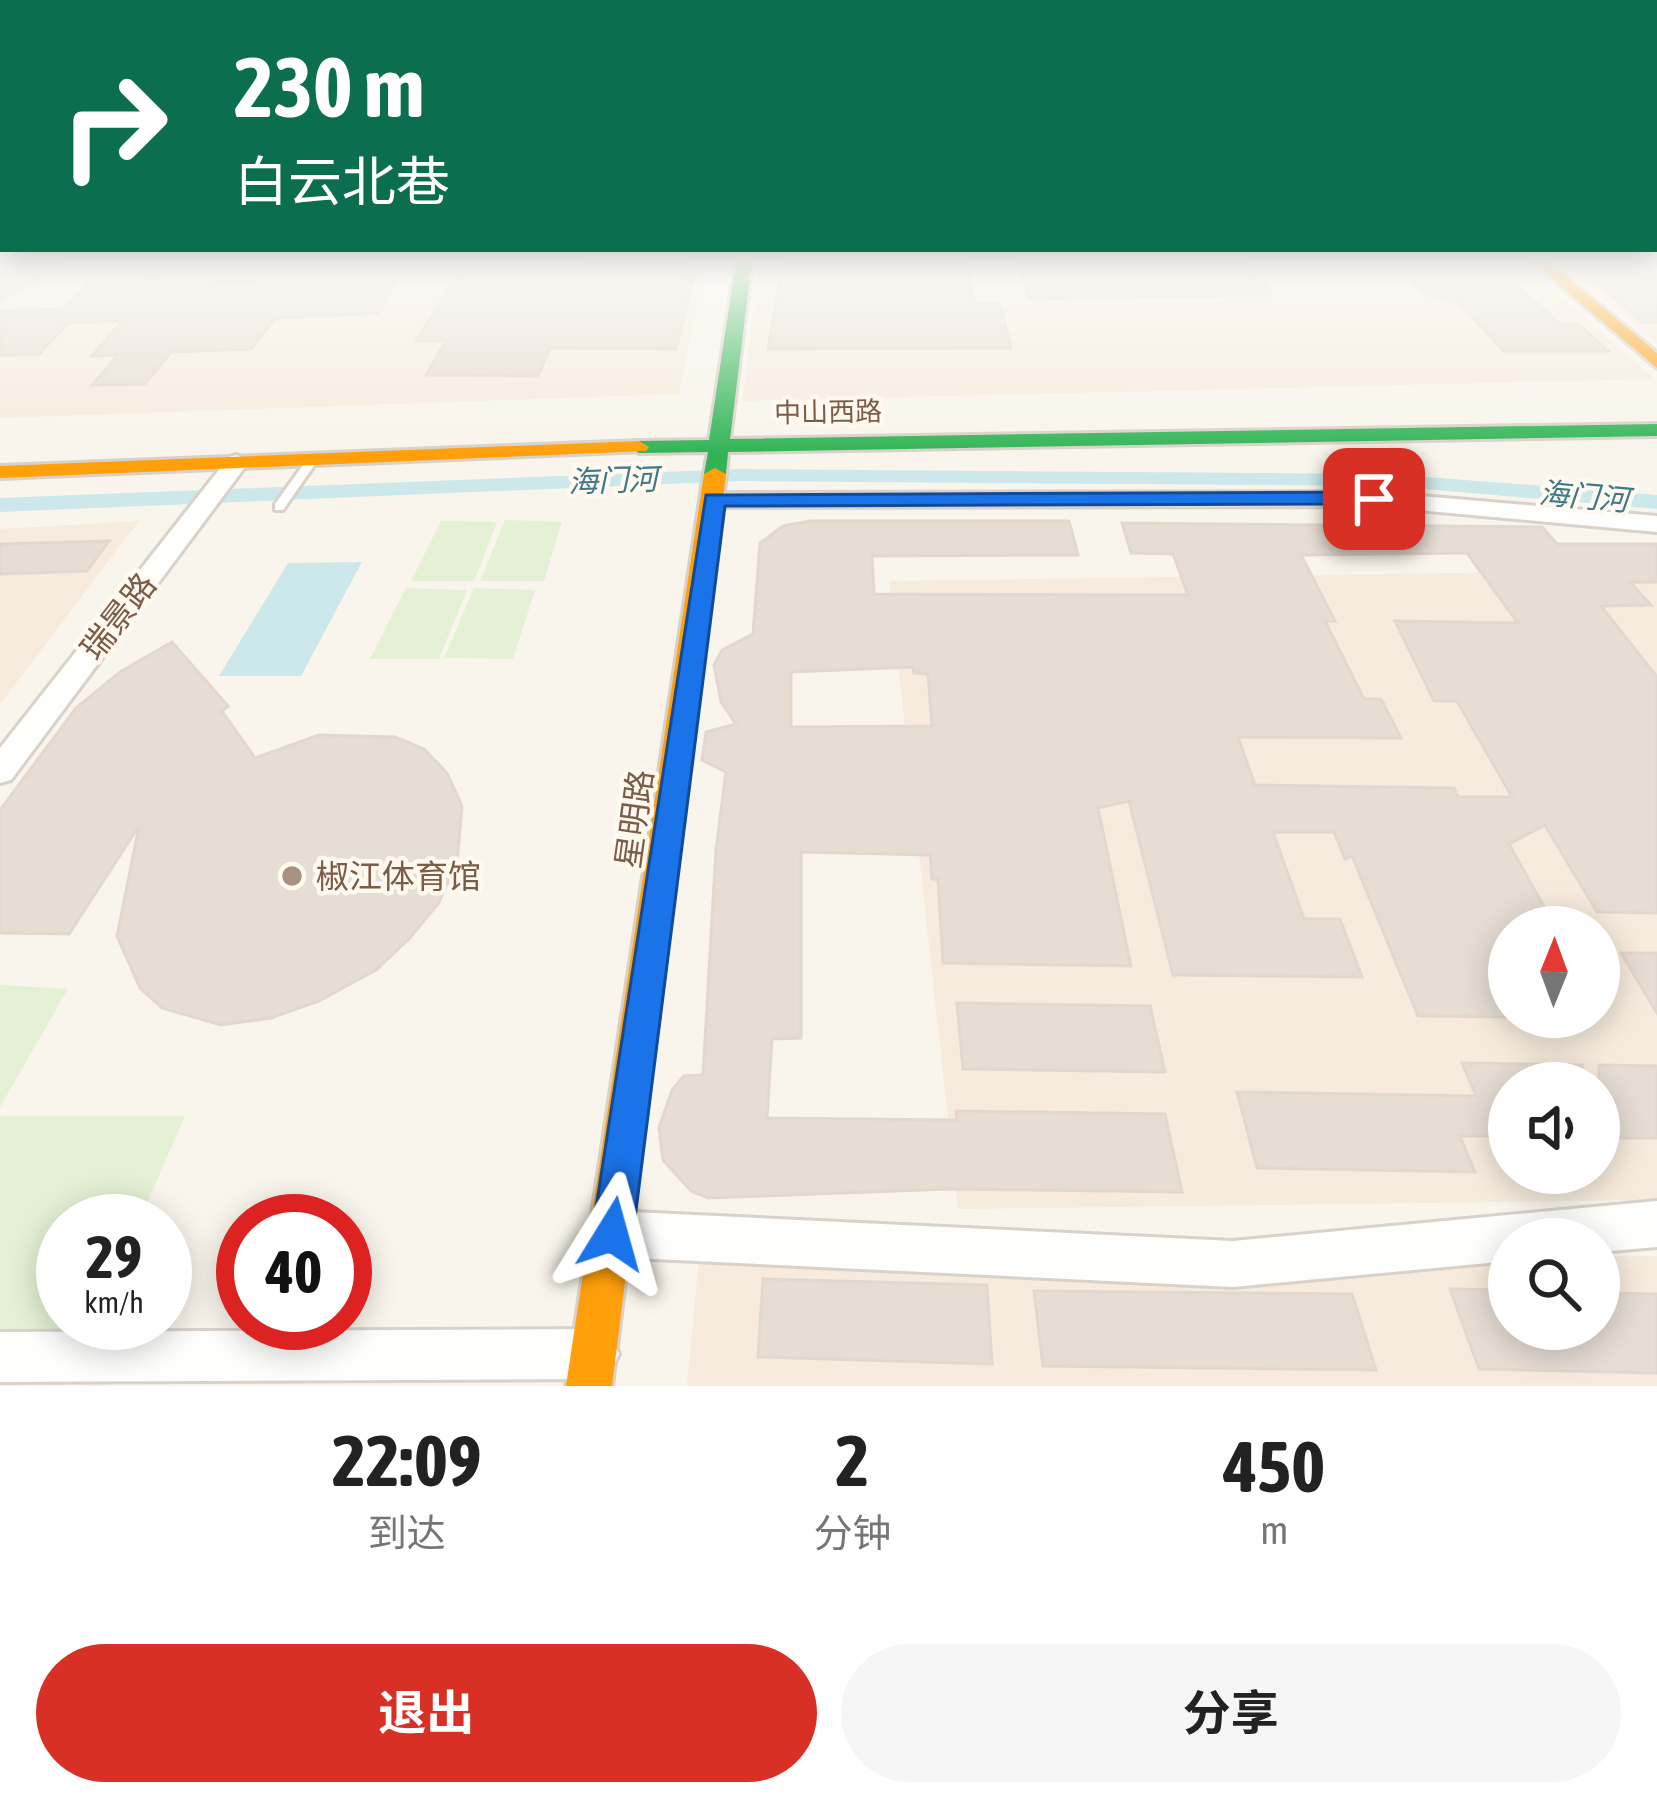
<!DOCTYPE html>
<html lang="zh">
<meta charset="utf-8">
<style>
:root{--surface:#fff;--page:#f6f6f6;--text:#222;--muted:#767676;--accent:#d93025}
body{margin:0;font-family:"Asap Condensed","Noto Sans SC",sans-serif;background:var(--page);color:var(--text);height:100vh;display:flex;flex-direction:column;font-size:45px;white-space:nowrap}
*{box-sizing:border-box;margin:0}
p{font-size:39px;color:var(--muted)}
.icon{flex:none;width:66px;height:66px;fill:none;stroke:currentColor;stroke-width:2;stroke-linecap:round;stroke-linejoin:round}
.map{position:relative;height:1386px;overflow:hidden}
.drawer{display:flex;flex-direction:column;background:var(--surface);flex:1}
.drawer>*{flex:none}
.hud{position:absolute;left:0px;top:0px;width:1659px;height:252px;box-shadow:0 6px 30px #0003;background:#0b6e4f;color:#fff;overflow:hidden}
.needle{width:78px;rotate:1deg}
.tools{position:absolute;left:1488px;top:906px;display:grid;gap:24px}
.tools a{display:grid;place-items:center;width:132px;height:132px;border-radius:50%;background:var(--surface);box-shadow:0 6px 30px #0003;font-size:60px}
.speed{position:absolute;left:36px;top:1194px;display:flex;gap:24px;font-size:60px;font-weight:700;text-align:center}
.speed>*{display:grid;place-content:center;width:156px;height:156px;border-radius:50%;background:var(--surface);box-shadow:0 6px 30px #0003;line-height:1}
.speed small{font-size:30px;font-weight:400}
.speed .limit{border:18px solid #d22;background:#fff;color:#111}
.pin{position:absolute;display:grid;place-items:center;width:102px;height:102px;color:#fff;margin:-51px;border-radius:24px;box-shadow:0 6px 18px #0006}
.me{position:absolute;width:132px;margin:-66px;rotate:8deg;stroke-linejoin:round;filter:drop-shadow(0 0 9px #0008)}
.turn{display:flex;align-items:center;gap:42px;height:252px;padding:0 36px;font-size:54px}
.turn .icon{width:156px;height:156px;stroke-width:2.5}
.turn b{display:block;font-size:84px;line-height:102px}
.eta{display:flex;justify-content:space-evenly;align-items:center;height:204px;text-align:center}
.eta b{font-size:72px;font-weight:700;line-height:84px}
.cta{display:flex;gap:24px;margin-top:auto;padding:24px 36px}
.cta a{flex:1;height:138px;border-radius:72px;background:var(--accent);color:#fff;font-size:48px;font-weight:700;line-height:138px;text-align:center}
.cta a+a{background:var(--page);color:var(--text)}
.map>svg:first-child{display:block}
.residential{fill:#f6ebdc;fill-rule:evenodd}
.green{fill:#e4f1d5}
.water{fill:#cce8eb}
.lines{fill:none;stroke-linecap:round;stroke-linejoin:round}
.canal{fill:#cce8eb;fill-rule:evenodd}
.building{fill:#e6ddd3;stroke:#e3d8cd;stroke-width:3;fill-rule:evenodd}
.lane-casing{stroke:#d8d2ca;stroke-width:6}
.street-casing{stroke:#d8d2ca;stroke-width:6}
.fast-casing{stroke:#d9d1c8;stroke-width:6}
.slow-casing{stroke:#d9d1c8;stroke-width:6}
.lane{fill:#fefefc;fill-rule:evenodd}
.street{fill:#fefefc;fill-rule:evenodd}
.fast{fill:#30b455;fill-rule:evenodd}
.slow{fill:#ff9f0a;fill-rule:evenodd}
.route{fill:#1a73e8;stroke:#114b97;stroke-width:3}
.poi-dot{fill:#a79281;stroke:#fff9ef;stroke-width:4.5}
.labels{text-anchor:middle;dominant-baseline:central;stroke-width:9;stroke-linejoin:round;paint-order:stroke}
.far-street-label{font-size:27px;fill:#7b5c48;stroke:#fff9ef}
.far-water-label{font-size:30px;font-style:italic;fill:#3c7a89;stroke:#fff9ef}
.street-label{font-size:33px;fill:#7b5c48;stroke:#fff9ef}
.poi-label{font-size:33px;fill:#7b5c48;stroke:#fff9ef;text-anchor:start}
</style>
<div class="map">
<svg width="1657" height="1386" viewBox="0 0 1657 1386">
<rect width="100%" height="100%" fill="#f9f5ec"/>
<g class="residential">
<polygon points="0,261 706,261 679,394 0,418"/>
<polygon points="760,261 1521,261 1655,379 742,401"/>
<polygon points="1556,261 1657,261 1657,344"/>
<polygon points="139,521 0,704 0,529"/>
<path d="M1657,570V1200L958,1209L889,581ZM1509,927H1599V1017H1509ZM1509,1083H1599V1173H1509Z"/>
<polygon points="1599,1256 1657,1256 1657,1386 687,1386 699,1258 1509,1257 1509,1329 1599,1329"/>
</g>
<g class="green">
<polygon points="505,520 562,522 544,581 480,581"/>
<polygon points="441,521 497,522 474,581 411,581"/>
<polygon points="406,588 467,590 439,659 370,659"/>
<polygon points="474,588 535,590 513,659 444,658"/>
<polygon points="0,985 68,989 0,1107"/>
<polygon points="0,1116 185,1116 139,1221 63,1221 63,1323 94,1323 89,1336 0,1333"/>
</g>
<polygon class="water" points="362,562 301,676 219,676 288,563"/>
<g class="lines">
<polygon class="canal" points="739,469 1389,474 1657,495 1657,509 1389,486 739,481 0,512 0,498"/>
</g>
<g class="building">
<polygon points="11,261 69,261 0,301 0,266"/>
<polygon points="592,261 687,261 684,274 695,274 676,349 550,348 538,376 426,375 446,341 416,341 464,265 590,265"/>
<polygon points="783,261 966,261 975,303 1000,303 1011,348 768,349"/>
<polygon points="1017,261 1247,261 1272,295 1029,299"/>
<polygon points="159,274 151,284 397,275 380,313 275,318 251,349 171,352 145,384 92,385 118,355 92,356 122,321 68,323 39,354 0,355 0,311 64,309 95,277"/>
<polygon points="1588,276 1657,277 1657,322 1642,322"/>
<polygon points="1409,277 1507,277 1560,324 1578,324 1608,351 1504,351 1459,303 1426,295"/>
<path d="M810,521H1069L1078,555L872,556L874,594L1188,595L1173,554L1131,553L1122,523L1542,527L1557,544H1657V582H1630L1651,605L1601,606L1657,677V913L1597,912L1545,825L1509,844L1553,923H1509V1017L1418,1016L1352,856L1345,859L1334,832H1273L1304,919H1340L1362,977L1173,975L1129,801L1098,808L1131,966L943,963L938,879H932L930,855L801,852V1038L772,1039L767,1118L957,1120L956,1111L1165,1114L1182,1192L950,1189L708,1198L691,1191L663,1160L659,1128L672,1090L684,1076L703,1075L716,850L726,772L702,760L706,732L736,724L721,702L714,665L722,650L753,634L760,543L783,526ZM1467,553L1518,623L1395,621L1434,701H1457L1512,797H1458L1454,788L1255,785L1238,737L1401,738L1381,699H1364L1325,621H1335L1301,555ZM913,667L914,673L928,674L932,726L791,727V672Z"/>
<polygon points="109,541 87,571 0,574 0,544"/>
<polygon points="172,642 228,706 222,711 255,758 319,735 395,737 424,749 447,773 462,806 457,864 438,904 409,939 376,970 319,1001 271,1018 221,1025 162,1008 140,988 117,936 139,826 69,934 0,933 0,810 76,708 120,672"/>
<polygon points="1621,953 1657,953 1657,1013"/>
<polygon points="957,1003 1150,1006 1165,1072 963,1069"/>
<polygon points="1462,1063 1582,1065 1582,1083 1509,1083 1509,1136 1460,1136 1475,1172 1257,1168 1237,1092 1476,1096"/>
<polygon points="1599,1065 1657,1066 1657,1138 1599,1138"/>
<polygon points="763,1279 987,1285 992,1364 758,1357"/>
<polygon points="1450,1289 1509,1290 1509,1329 1599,1329 1599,1293 1657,1294 1657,1373 1479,1369"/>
<polygon points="1034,1291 1352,1294 1376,1370 1043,1366"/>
</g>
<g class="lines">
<defs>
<polygon id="lane" points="312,457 318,460 283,510 275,510 275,504 308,458"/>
<g id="street">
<polygon points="237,455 249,462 245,467 11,780 0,783 0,748 229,457"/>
<polygon points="1374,492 1657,516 1657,532 1374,506 714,507 702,500 714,493"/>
<polygon points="1657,1201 1657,1247 1599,1252 1599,1239 1509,1239 1509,1261 1233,1287 612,1257 596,1250 589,1234 596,1218 612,1211 1233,1241"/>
<polygon points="594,1329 611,1337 619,1354 611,1371 594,1379 0,1382 0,1332"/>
</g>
<polygon id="fast" points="736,261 752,261 730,439 1657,424 1657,436 728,452 726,474 715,480 704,474 708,452 639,453 629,447 639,441 709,440"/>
<g id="slow">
<polygon points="1531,261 1548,261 1657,353 1657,368"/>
<polygon points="639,441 649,447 646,451 0,478 0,466"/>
<polygon points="715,468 726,474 612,1386 566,1386 704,474"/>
</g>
</defs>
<use href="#lane" class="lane-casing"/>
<use href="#street" class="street-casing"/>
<use href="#fast" class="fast-casing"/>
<use href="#slow" class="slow-casing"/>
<use href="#lane" class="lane"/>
<use href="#street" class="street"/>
<use href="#fast" class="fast"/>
<use href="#slow" class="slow"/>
</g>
<linearGradient id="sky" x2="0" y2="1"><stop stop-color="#9dc9e9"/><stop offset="0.57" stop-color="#fcfaf6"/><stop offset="1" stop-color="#fcfaf6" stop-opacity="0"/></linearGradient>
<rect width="1657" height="455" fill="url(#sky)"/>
<polygon class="route" points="1374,492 1382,494 1382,504 725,506 633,1234 627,1248 612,1254 598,1248 592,1234 706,495"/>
<circle class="poi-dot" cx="292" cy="876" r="12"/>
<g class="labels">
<g class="far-street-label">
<text transform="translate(828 412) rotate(-1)">中山西路</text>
</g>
<g class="far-water-label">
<text transform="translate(613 480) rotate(-2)">海门河</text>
<text transform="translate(1584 496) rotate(5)">海门河</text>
</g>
<g class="street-label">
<text transform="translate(118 616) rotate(-52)">瑞景路</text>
<text transform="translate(634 819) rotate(-82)">星明路</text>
</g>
<g class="poi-label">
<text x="316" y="876">椒江体育馆</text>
</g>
</g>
</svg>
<div class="tools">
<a><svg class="needle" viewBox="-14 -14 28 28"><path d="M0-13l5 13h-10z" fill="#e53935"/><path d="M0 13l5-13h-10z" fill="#767676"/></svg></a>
<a><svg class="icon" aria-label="sound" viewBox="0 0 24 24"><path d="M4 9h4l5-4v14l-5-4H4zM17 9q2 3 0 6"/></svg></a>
<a><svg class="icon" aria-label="search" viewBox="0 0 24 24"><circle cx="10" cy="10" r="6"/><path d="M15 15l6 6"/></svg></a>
</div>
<div class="speed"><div>29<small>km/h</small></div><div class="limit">40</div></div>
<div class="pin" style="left:1374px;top:499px;background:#d93025"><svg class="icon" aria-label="arrive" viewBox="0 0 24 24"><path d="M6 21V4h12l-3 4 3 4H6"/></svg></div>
<svg class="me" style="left:612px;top:1234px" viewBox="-20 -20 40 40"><path d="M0-17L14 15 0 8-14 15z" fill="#1a73e8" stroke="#fff" stroke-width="4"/></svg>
<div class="hud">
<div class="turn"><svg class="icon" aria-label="right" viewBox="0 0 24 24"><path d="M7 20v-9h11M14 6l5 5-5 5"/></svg><div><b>230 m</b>白云北巷</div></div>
</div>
</div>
<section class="drawer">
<div class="eta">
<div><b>22:09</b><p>到达</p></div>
<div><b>2</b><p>分钟</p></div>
<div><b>450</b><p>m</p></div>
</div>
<div class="cta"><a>退出</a><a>分享</a></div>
</section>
